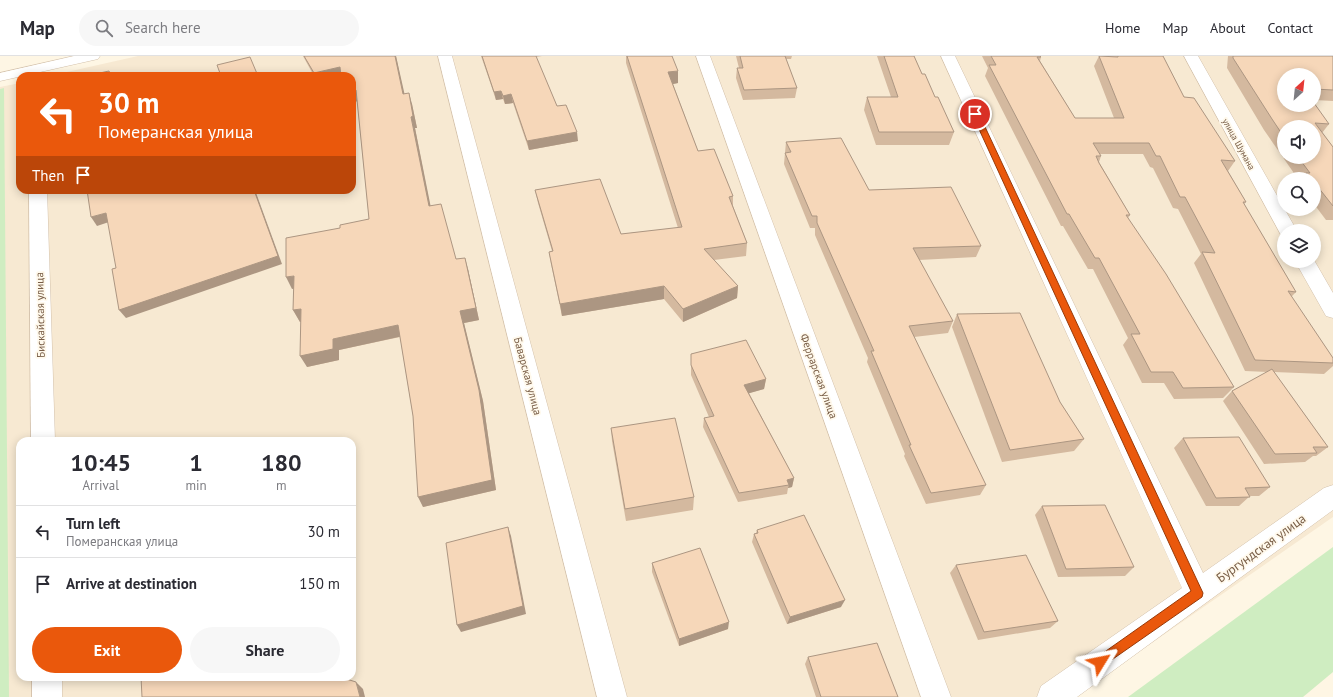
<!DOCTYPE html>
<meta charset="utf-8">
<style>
:root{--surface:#fff;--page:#f7f7f7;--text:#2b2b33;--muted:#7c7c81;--line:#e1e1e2;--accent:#ea580c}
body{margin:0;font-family:"PT Sans",sans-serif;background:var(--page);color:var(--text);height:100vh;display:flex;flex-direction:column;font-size:15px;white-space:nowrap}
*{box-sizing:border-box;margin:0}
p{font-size:13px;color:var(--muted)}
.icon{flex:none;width:22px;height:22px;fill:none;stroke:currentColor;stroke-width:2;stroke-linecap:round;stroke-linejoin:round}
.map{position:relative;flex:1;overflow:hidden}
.side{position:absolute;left:16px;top:381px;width:340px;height:244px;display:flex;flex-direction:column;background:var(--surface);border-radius:12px;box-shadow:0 2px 10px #0003}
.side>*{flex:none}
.top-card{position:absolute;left:16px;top:16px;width:340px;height:122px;border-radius:12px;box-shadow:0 2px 10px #0003;background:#ea580c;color:#fff;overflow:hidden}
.needle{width:26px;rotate:27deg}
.fabs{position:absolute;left:1277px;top:12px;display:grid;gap:8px}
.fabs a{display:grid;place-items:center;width:44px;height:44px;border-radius:50%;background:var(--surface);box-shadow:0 2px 10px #0003;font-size:20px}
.pin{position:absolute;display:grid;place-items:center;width:34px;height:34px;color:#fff;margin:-17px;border:2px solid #fff;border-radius:50%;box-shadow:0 1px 4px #0007}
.me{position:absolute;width:44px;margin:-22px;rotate:55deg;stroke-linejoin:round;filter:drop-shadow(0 0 3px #0008)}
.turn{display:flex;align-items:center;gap:14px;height:84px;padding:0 16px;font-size:18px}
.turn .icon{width:52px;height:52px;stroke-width:2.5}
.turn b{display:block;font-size:28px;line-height:34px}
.then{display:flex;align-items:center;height:38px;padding:0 16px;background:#0003;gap:8px;font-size:15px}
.eta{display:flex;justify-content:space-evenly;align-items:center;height:68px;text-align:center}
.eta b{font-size:24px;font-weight:700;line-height:28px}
.button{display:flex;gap:8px;margin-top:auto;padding:8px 16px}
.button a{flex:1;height:46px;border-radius:24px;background:var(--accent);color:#fff;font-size:16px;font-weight:700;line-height:46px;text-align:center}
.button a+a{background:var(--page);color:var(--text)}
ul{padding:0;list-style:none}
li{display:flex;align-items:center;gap:12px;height:52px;padding:0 16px;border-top:1px solid var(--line)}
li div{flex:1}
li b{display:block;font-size:15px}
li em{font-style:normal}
header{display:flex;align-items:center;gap:24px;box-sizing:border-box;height:56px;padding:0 20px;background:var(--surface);border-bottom:1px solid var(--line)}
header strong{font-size:19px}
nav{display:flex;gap:22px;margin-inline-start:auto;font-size:14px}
.search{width:280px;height:36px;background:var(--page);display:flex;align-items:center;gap:10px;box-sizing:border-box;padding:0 14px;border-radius:22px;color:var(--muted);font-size:15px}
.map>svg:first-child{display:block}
.residential{fill:#f7e9d2;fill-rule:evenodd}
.green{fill:#cfedc1}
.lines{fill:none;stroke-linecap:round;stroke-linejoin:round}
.minor-casing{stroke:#d3c1ab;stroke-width:1}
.minor{fill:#fff;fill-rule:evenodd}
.wall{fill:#d4b99f;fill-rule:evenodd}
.shaded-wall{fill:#ac9682}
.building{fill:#f6d7b9;stroke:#ac9682}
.route{fill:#ea580c;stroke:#983908}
.labels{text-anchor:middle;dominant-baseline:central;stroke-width:3.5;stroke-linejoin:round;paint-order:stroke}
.far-street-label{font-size:9px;fill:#795e47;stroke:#fff9ec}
.street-label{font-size:11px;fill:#795e47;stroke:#fff9ec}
.near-street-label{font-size:13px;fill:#795e47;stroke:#fff9ec}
</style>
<header>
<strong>Map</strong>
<div class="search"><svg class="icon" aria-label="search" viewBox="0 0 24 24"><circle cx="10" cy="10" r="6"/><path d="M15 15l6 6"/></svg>Search here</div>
<nav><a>Home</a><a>Map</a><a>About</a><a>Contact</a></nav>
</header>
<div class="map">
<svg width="1333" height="641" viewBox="0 0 1333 641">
<rect width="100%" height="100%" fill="#fef6e4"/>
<path class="residential" d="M138,0H1333V461L1074,641H0V31L20,27V134H352V20H49ZM1284,19H1314V49H1284ZM1284,71H1314V101H1284ZM1284,123H1314V153H1284ZM1284,175H1314V205H1284ZM20,385H352V621H20Z"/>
<g class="green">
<polygon points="4,32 9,641 0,641 0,33"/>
<polygon points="1333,491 1333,616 1303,641 1128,641"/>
</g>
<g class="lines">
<defs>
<g id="minor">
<polygon points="74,0 100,0 98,3 0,25 0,17"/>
<polygon points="438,0 452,0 627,641 597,641"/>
<polygon points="696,0 710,0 951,641 921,641"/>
<polygon points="941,0 955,0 1203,517 1324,432 1333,429 1333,454 1077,641 1037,641 1041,630 1182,532"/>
<polygon points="1184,0 1198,0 1297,175 1284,175 1284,180 1281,179"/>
<polygon points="29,134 47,134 55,385 31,385"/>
<polygon points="1314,204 1333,237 1333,262 1326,260 1295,205"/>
<rect x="32" y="621" width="30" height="20"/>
</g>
</defs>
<use href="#minor" class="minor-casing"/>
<use href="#minor" class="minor"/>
</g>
<g class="wall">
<polygon points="303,0 396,0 404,38 412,48 417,72 415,72 430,150 456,203 468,213 479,264 464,267 483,345 496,434 423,451 413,360 400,281 339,294 339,304 307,311 301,266 300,266 293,254 294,232 292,233 340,172 369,163 357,45 352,46 352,20 314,20"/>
<polygon points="481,0 542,0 536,1 557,50 578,85 529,94 513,47 505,48 503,43 496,44"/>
<polygon points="626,0 672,0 678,27 673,28 698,95 733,140 733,150 747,187 746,200 714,204 738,230 737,242 683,266 664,243 562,260 551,208 549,196 552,195 538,147 535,134 621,178 678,172 626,7"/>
<polygon points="736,0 792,0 791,3 786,3 797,32 795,42 743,44 736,22 737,12 739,12"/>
<polygon points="877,0 914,0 922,18 954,76 949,89 876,89 864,54 867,41 891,41"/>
<polygon points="982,0 1040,0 1041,1 1040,5 1075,62 1114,62 1094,10 1099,0 1163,0 1184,41 1235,105 1228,115 1246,146 1244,148 1296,236 1291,241 1333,302 1333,310 1324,318 1274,316 1328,391 1316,400 1313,400 1305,406 1264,408 1223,345 1232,335 1268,316 1245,315 1194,207 1201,198 1178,153 1173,152 1153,112 1150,111 1143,98 1100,98 1101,100 1099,106 1130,159 1128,162 1234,331 1223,342 1174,343 1164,327 1142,327 1123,289 1128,282 1093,213 1088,213 1063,170 1061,170 985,20 988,12"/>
<path d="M1228,0H1333V45L1314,44V19H1284L1329,68L1322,77L1333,91V164H1326L1314,148V123H1298L1264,74L1227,12ZM1284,71L1314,101H1284Z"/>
<polygon points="786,86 869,134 981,190 976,201 919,204 953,265 948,277 914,281 986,429 980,439 926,448 904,400 905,398 867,306 868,302 815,179 815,172 810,172 784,108"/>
<polygon points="957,258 1060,346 1084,383 1074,395 1002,406 952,271"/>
<polygon points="691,298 766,323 764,333 749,337 794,422 792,431 788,432 787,438 738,446 703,371 704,362 709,361 691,319"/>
<polygon points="611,372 694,441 693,454 626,465 612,385"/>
<polygon points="1183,382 1270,431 1259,440 1250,440 1239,450 1206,450 1174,392"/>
<polygon points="1042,450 1134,511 1125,520 1058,521 1035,459"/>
<polygon points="757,474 841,551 787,568 752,486 754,478 756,477"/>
<polygon points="652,507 728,573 679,590 652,516"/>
<polygon points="956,509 1058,565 1050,572 978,584 950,517"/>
<polygon points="808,601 898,641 816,641 805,608"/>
</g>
<g class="shaded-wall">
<polygon points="395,0 396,0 407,49 403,38"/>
<polygon points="340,11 343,20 315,20 314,17"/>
<polygon points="109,15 113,20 110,20"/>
<polygon points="678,15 678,27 668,29 668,16"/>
<polygon points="352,34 356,34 360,45 352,46"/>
<polygon points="501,35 503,43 496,44 494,36"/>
<polygon points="409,37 412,48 417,72 415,72 433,162 429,150 411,61"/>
<polygon points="511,38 513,47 505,48 503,40"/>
<polygon points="577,76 578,85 529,94 527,85"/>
<polygon points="254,134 255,134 282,208 126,262 119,254"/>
<polygon points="106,157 112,165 97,170 91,161"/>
<polygon points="465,202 468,213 479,264 464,267 483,345 496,434 423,451 418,441 460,255"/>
<polygon points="294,220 301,231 292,233 286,221"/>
<polygon points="664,230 664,243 562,260 560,248"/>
<polygon points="738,230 737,242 683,266 683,253"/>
<polygon points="301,253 307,264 300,266 293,254"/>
<polygon points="398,269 403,280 339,294 339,304 307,311 300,300 333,283"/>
<polygon points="766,323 764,333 743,339 744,329"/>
<polygon points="794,422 792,431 788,432 789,429 787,424"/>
<polygon points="508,471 511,480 526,558 461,576 457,569"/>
<polygon points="845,544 841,551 787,568 790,561"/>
<polygon points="729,566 728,573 679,590 679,583"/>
<polygon points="356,626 363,633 365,641 360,641"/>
</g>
<g class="building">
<polygon points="304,0 395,0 403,38 409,37 413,60 411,61 429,150 441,148 456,203 465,202 476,252 460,255 479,334 492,424 418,441 413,360 398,269 333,283 333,293 300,300 301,253 293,254 294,220 286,221 286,182 340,172 340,169 369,163 356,34 352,34 352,20 341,20 340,11 314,17"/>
<polygon points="482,0 536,0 557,50 566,49 577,76 527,85 511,38 503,40 501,35 494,36"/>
<polygon points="627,0 672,0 678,15 668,16 698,95 714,93 733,140 729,141 747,187 704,193 738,230 683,253 664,230 560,248 549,196 553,195 535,134 600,123 621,178 682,171"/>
<polygon points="740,0 785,0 797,32 744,34 737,12 743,12"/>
<polygon points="884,0 914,0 922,18 925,18 935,41 938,41 954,76 879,76 867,41 898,41"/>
<polygon points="991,0 1040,0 1041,1 1037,1 1075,62 1124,62 1099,0 1118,1 1118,0 1163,0 1184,41 1194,42 1235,105 1221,104 1246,146 1243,146 1296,236 1288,235 1333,302 1333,307 1255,304 1202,196 1215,197 1185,141 1180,141 1160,100 1156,100 1149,87 1093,87 1101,100 1096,100 1099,107 1130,159 1126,159 1166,218 1234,331 1183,332 1173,316 1151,316 1131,278 1140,278 1099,202 1095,202 1069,158 1067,158 989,9 996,9"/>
<polygon points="1233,0 1333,0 1333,34 1314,33 1314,19 1284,19 1284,49 1314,49 1314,47 1329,68 1315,67 1333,91 1333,150 1314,126 1314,123 1311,123 1306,117 1310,117 1298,101 1314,101 1314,71 1284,71 1284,81 1272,63 1233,2"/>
<polygon points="250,1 258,20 221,20 217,9"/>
<polygon points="109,15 110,20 86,20"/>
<polygon points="841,82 869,134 951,131 981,190 913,192 953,265 909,270 986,429 931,437 909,389 911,389 871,295 874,295 817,167 817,160 812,160 785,97 791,96 786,86"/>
<polygon points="87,134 254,134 278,200 119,254 112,213 116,212 106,157 91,161"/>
<polygon points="1020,257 1060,346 1084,383 1010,394 957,258"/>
<polygon points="746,284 766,323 744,329 794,422 787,424 789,429 739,437 704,362 714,360 691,309 691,298"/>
<polygon points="1272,313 1328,391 1313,391 1317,397 1275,398 1232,335"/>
<polygon points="675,362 694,441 625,453 611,372"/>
<polygon points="1239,381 1270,431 1245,432 1250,441 1216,442 1183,382"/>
<polygon points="1105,449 1134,511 1066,513 1042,450"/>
<polygon points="804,459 845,544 790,561 754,478 758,477 757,474"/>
<polygon points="508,471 523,550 457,569 446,487"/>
<polygon points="700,492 729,566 679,583 652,507"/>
<polygon points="1026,499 1058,565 984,576 956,509"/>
<polygon points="877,587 898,641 821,641 808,601"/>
<polygon points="141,621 340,621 356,626 360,641 142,641"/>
</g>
<polygon class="route" points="973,57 979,58 1203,537 1202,541 1100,612 1096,611 1094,606 1096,602 1191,535 972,58"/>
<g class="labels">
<g class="far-street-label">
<text transform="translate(1239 88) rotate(61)">улица Шумана</text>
</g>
<g class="street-label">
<text transform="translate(40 259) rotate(-91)">Бискайская улица</text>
<text transform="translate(528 320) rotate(75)">Баварская улица</text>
<text transform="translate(819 320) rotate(70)">Феррарская улица</text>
</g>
<g class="near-street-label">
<text transform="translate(1261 492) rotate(-36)">Бургундская улица</text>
</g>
</g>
</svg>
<div class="fabs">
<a><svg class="needle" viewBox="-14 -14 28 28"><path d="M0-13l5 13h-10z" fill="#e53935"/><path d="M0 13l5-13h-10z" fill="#7c7c81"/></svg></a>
<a><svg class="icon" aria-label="sound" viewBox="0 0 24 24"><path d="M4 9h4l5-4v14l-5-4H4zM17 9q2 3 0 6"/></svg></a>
<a><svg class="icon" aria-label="search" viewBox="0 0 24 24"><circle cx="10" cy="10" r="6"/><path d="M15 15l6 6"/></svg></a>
<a><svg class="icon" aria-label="layers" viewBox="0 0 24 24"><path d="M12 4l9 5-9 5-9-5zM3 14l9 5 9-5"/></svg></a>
</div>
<div class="pin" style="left:975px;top:58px;background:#d93025"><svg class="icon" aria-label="arrive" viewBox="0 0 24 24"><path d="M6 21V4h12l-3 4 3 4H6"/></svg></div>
<svg class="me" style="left:1100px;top:606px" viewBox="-20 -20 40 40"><path d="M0-17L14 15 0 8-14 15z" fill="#ea580c" stroke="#fff" stroke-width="4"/></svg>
<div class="top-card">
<div class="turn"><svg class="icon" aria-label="left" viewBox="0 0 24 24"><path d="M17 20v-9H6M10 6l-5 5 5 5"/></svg><div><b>30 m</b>Померанская улица</div></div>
<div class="then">Then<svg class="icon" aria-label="arrive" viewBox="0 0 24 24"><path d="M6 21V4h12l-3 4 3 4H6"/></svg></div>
</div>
<section class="side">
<div class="eta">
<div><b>10:45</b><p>Arrival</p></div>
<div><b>1</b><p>min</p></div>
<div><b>180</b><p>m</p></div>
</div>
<ul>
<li><svg class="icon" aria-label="left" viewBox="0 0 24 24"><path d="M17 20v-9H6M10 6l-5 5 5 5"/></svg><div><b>Turn left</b><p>Померанская улица</p></div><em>30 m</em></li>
<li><svg class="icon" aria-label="arrive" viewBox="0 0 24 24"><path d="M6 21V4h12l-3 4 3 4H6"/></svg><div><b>Arrive at destination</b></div><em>150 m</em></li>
</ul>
<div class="button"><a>Exit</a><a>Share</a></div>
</section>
</div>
